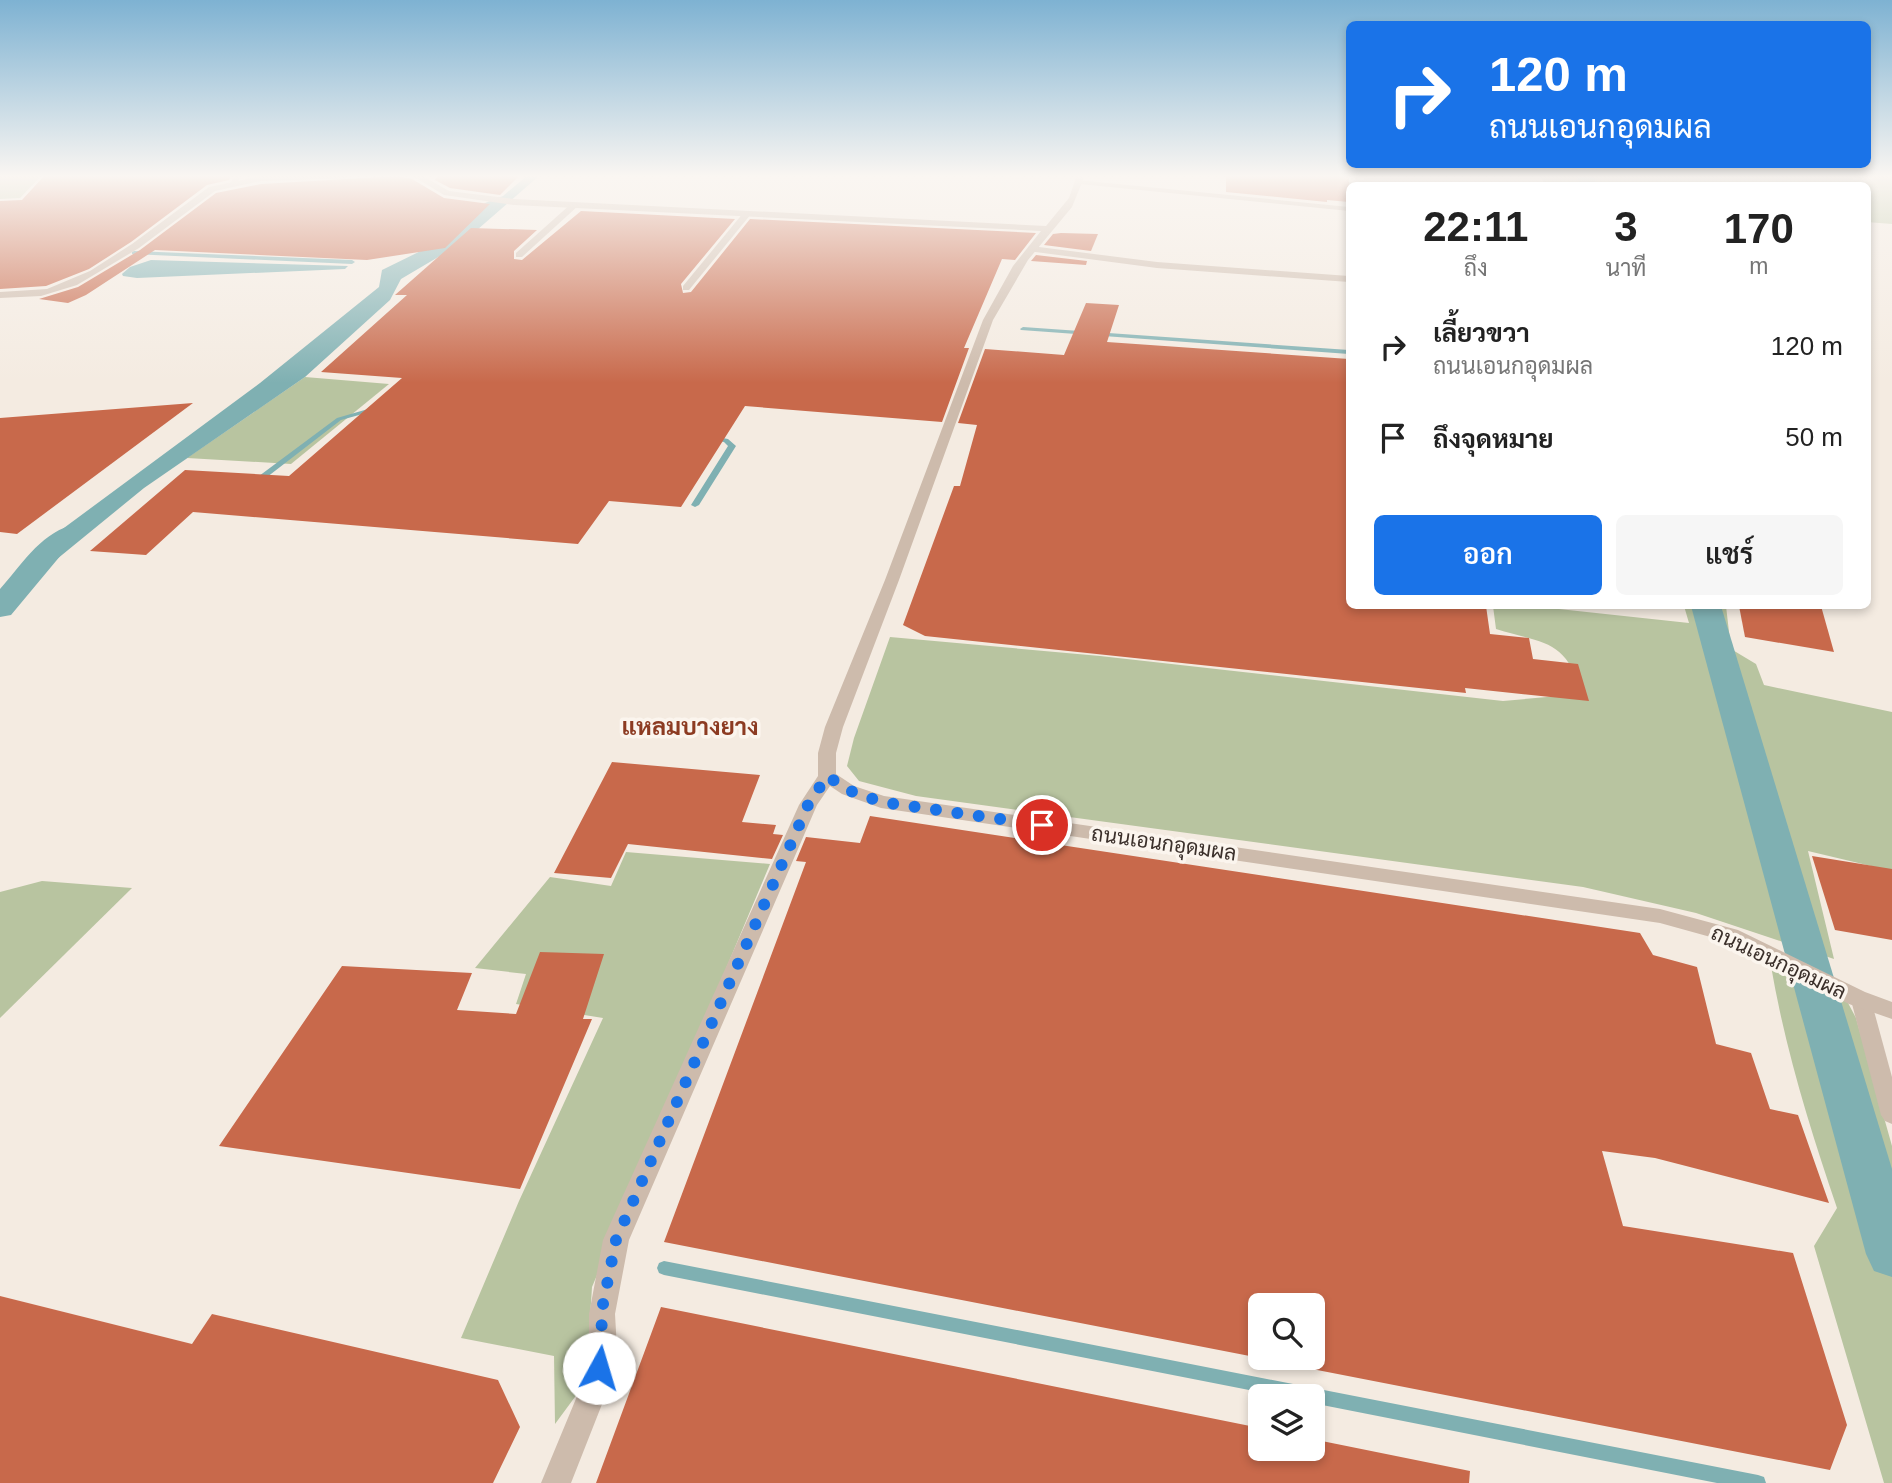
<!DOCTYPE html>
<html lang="th">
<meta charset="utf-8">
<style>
:root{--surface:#fff;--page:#f6f6f6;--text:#222;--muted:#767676;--accent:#1a73e8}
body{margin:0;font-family:Arial,Sarabun,sans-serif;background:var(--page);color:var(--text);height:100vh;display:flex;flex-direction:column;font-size:26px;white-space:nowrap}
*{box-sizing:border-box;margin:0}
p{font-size:23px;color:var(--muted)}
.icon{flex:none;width:38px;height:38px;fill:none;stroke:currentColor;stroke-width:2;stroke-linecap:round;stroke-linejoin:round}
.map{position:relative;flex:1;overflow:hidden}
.sheet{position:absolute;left:1346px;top:182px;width:525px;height:427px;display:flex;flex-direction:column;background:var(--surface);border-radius:10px;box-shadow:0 4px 10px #0003}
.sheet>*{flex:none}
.hud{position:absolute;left:1346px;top:21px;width:525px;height:147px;border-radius:10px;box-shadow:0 4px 10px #0003;background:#1a73e8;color:#fff;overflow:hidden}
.controls{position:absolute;left:1248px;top:1293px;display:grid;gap:14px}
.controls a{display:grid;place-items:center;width:77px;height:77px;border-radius:10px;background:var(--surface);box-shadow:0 4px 10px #0003;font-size:35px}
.pin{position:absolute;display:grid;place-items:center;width:60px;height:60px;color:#fff;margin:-30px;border:4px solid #fff;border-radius:50%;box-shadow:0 2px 7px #0007}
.me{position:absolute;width:77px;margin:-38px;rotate:6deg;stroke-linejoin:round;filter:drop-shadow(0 0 5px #0008)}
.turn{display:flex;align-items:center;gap:24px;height:147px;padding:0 28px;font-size:32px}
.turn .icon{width:91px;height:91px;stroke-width:2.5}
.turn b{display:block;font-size:49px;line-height:60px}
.eta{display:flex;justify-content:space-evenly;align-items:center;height:119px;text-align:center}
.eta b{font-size:42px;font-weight:600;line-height:49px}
.primary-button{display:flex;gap:14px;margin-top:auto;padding:14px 28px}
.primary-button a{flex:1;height:80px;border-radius:10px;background:var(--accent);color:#fff;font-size:28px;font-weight:600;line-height:80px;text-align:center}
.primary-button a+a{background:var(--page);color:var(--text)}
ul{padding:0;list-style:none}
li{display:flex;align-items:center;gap:21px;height:91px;padding:0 28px}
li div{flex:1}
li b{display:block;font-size:26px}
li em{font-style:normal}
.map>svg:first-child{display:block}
.green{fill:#b8c4a0}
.water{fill:#7fb0b2}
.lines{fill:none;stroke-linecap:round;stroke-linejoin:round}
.stream{fill:#7fb0b2;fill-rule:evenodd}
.canal{fill:#7fb0b2;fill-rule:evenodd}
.building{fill:#c8694b}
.service{fill:#cdbbac;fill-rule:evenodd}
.minor{fill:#cdbbac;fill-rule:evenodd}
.route{stroke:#1a73e8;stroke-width:12;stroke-dasharray:0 21.6}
.labels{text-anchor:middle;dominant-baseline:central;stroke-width:7;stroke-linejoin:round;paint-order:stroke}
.street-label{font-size:21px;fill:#3b302b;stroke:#fbf5ee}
.quarter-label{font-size:24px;font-weight:bold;fill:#8c3b22;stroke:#fbf5ee}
</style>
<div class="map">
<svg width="1892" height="1483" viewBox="0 0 1892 1483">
<rect width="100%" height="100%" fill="#f4ebe1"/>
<g class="green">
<polygon points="0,175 42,175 20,198 0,199"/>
<polygon points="1540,175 1892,175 1892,224 1867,222 1867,186 1545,186"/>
<polygon points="305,377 389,384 291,464 187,458"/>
<path d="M1493,606H1531L1689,623L1684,606H1726L1731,649L1756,664L1764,685L1892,712V871L1808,851L1834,959L1696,913L1583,887L916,796L859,781L847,766L854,738L890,637L1100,656L1503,701L1581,694C1567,639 1544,644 1496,629Z"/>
<polygon points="626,852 770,864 592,1287 586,1382 555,1424 554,1356 461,1338 519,1201 603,1018 516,1004 526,974 475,968 550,877 611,886"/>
<polygon points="42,881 132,888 0,1018 0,892"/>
<path d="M1771,966L1847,1001L1856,1018L1892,1146V1483H1884L1814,1246L1837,1208C1810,1129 1785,1048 1771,966Z"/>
</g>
<g class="water">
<polygon points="528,175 540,175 462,243 401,279 390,300 305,377 144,488 46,568 20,567 49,539 260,383 379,287 382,270 435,244 485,203 503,196"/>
<polygon points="151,260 348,266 345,269 137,278 123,276 122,274 130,267"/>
</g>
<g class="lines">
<g class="stream">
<polygon points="134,251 352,260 355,262 352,264 132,254 132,252"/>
<polygon points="1023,327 1349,350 1349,354 1021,330 1020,329"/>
<polygon points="375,407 378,409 377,410 341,420 258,484 252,484 251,482 337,418"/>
<polygon points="711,436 728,439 736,446 699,505 695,507 691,505 728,446 724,442 709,439 709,437"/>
<polygon points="664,1261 1758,1475 1764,1477 1766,1483 1717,1483 1312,1403 1312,1396 1280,1396 664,1275 659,1273 657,1268 659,1263"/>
</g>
<g class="canal">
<polygon points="1578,175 1594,175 1596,186 1579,186"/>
<path d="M70,526L80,529L84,535L61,555L11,615L0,617V589C20,567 40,534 70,526Z"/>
<polygon points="1691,606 1721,606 1892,1169 1892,1277 1874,1271 1866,1254"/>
</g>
</g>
<g class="building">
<polygon points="45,175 232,175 229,180 207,185 131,242 89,269 46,286 0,289 0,201 22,200"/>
<polygon points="438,175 520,175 500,195 450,188 435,180"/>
<polygon points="1226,175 1349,175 1349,202 1327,200 1327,202 1226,192"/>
<polygon points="398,176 412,179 444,198 490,204 445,248 367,260 155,250 86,295 68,303 39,299 78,287 140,250 216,193 261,184"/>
<polygon points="581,211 735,219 681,284 683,293 691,292 750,219 1036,233 1015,260 1002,259 964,348 969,348 942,422 745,406 681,507 609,501 578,544 193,512 146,555 90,551 185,470 289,476 402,378 321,372 407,295 395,295 471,228 537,230 514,251 514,259 522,260"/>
<polygon points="1053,234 1061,233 1098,234 1091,251 1044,245"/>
<polygon points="1036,255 1087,261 1086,265 1031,261"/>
<polygon points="1086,303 1119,305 1107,342 1349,359 1349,606 1486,606 1490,634 1529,638 1533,659 1578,664 1589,701 1465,688 1466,693 925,636 903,625 954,486 960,486 977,425 958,423 985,349 1064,355"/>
<polygon points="193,403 17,534 0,532 0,418"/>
<polygon points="1739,606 1821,606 1834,652 1745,637"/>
<polygon points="612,762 760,775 742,822 776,825 773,834 783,835 772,859 628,844 611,878 554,873"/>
<polygon points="870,816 1640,933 1653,955 1697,967 1716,1044 1751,1053 1770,1109 1798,1115 1829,1203 1655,1158 1602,1151 1623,1226 1793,1253 1847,1425 1830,1470 1312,1369 1312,1306 1260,1306 1260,1358 664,1242 806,862 796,861 806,837 860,843"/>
<polygon points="1812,856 1892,869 1892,940 1835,930"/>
<polygon points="540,952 604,954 583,1019 592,1019 520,1189 219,1146 342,966 472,973 457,1010 516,1014"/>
<polygon points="0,1296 192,1344 212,1314 498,1380 520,1427 493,1483 0,1483"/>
<polygon points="661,1307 1260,1428 1260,1449 1312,1449 1312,1439 1470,1471 1469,1483 596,1483"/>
</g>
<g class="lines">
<g class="service">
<polygon points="235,175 243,175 235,184 231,182"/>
<polygon points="1077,180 1349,207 1349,211 1080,184"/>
<polygon points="572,203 579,205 522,257 516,257 516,253"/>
<polygon points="744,212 751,214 689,290 683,290 683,286"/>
<polygon points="1031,246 1157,262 1349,276 1349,282 1157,268 1028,251 1028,247"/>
<polygon points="1861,993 1868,995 1871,1000 1892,1077 1892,1124 1885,1121 1881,1115 1851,1000 1854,995"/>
</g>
<g class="minor">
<polygon points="350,175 346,178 261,181 215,191 139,248 77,285 41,296 0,298 0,292 47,289 90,271 132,244 209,187 261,176"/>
<polygon points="411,175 421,175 449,191 514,199 1046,226 1069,198 1077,175 1085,175 1072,207 1028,260 993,320 899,580 843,727 836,753 836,774 854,786 884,796 1660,909 1738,930 1865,992 1892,1002 1892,1019 1849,1004 1725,941 1660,923 881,808 842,794 830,786 817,805 629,1240 615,1314 617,1349 608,1389 571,1483 541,1483 580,1389 589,1349 589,1314 603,1240 799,805 818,776 818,753 825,727 885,580 983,320 1013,266 1041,231 514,205 444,195"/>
</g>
</g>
<linearGradient id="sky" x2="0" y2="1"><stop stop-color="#7eb2d2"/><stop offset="0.46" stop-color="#faf6f2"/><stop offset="1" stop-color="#faf6f2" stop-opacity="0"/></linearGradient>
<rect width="1892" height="383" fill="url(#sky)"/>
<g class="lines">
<polyline class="route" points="599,1368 603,1349 601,1314 616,1240 808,805 827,776 848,790 881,802 1042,825"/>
</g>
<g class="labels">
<g class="street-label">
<text transform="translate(1164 843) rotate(8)">ถนนเอนกอุดมผล</text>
<text transform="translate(1779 962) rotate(25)">ถนนเอนกอุดมผล</text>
</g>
<g class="quarter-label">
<text x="690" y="726">แหลมบางยาง</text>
</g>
</g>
</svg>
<div class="controls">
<a><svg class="icon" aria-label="search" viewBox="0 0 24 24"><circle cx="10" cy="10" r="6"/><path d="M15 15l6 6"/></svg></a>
<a><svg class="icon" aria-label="layers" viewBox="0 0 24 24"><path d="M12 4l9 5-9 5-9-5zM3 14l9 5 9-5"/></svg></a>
</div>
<div class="pin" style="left:1042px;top:825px;background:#d93025"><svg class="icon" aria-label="arrive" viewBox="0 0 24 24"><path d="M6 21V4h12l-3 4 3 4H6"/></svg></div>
<svg class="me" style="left:599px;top:1368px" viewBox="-20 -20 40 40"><circle r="19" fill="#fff"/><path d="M0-13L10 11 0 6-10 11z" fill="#1a73e8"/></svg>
<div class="hud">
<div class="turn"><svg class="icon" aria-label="right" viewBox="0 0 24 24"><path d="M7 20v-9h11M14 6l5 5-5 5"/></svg><div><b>120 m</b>ถนนเอนกอุดมผล</div></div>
</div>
<section class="sheet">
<div class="eta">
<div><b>22:11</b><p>ถึง</p></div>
<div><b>3</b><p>นาที</p></div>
<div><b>170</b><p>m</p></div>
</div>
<ul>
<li><svg class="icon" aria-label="right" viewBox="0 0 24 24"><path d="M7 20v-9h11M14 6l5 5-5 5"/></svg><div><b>เลี้ยวขวา</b><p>ถนนเอนกอุดมผล</p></div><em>120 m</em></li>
<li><svg class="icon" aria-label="arrive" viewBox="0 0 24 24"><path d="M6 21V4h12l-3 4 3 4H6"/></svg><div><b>ถึงจุดหมาย</b></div><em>50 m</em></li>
</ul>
<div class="primary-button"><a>ออก</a><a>แชร์</a></div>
</section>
</div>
